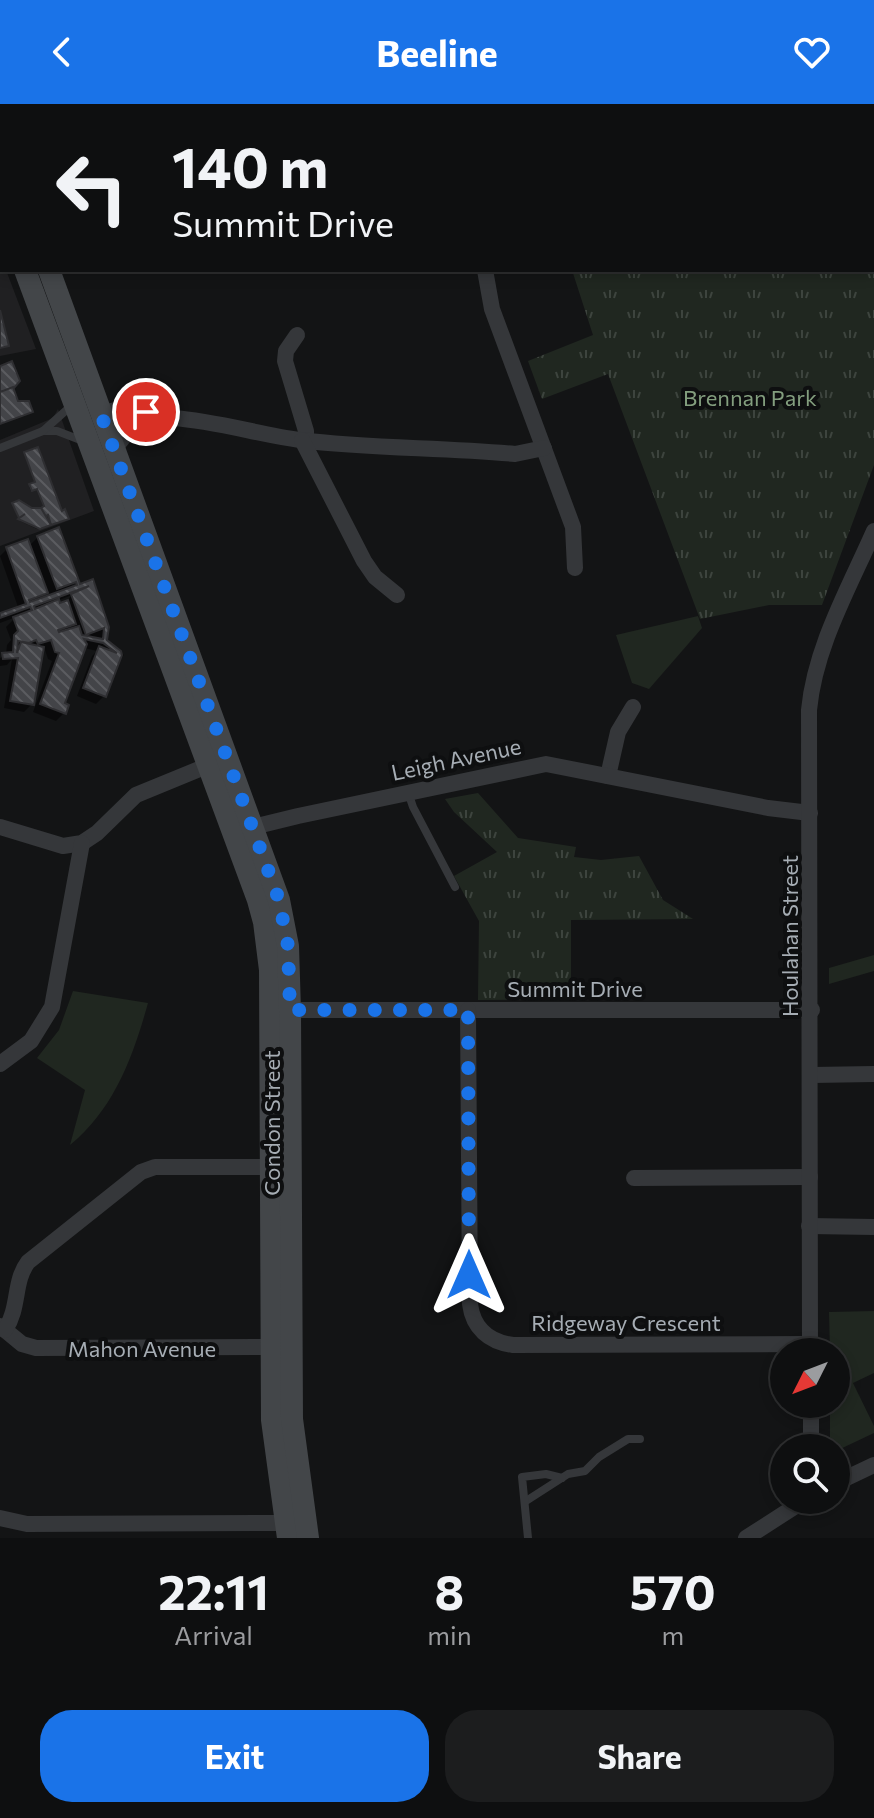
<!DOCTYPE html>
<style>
:root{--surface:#0e0f10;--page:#1c1d1e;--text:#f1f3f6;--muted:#9b9c9f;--line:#2e2f30;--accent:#1a73e8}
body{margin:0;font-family:Commissioner,sans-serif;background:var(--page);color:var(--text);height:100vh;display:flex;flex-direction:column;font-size:30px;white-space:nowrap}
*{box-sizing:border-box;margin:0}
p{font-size:26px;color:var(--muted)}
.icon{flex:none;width:44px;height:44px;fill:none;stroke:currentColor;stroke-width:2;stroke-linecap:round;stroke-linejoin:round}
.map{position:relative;height:1434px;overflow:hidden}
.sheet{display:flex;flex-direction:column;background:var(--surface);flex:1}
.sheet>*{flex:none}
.hud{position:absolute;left:0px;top:0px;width:874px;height:168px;box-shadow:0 4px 12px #0003,0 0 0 2px var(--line);background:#0e0f10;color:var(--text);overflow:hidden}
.needle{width:52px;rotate:228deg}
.controls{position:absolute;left:770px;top:1234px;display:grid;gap:16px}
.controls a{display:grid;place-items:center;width:80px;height:80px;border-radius:50%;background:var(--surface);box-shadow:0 4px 12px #0003,0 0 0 2px var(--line);font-size:40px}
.pin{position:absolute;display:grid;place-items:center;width:68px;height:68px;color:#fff;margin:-34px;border:4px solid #fff;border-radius:50%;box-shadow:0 2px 8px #0007}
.me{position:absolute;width:88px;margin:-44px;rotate:0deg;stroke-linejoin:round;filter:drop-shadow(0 0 6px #0008)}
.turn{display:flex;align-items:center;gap:28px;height:168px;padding:0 40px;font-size:36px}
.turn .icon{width:104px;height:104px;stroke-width:2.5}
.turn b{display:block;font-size:56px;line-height:68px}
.eta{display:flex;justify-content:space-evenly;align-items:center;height:136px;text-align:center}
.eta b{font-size:48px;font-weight:700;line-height:56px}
.action{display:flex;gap:16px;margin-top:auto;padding:16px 40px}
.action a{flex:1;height:92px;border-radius:32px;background:var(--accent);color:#fff;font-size:32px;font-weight:700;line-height:92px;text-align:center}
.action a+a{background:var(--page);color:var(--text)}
header{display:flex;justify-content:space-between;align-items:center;height:104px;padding:0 40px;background:var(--accent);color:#fff;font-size:36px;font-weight:700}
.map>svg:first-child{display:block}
.built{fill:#202022}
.grass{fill:#202720}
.park{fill:url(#park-tufts)}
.shadow{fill:#0007;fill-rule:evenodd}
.building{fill:url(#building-back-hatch);stroke:#2e2e31;stroke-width:2;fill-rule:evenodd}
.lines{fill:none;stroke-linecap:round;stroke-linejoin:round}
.lane{stroke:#35373a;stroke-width:8}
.street{stroke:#35373a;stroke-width:16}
.secondary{stroke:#434649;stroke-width:22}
.route{stroke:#1a73e8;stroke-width:14;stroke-dasharray:0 25.2}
.labels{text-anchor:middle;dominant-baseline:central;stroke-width:8;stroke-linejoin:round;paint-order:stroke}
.park-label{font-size:22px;fill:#839e7e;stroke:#0e0f10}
.street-label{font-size:22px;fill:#a6adb4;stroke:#0e0f10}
</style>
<header><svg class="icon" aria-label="back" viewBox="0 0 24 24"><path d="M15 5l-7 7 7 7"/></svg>Beeline<svg class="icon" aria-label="heart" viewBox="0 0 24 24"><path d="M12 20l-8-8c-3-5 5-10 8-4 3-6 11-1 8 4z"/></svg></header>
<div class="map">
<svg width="874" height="1434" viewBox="0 0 874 1434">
<defs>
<pattern id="park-tufts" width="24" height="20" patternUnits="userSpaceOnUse" patternTransform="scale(2)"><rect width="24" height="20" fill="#202720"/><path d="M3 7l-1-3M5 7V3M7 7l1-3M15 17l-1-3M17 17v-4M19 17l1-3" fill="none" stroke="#3d443e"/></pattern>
<pattern id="building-back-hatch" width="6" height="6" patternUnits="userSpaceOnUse" patternTransform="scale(2)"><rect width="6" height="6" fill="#434448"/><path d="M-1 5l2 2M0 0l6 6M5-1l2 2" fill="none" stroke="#5b5c60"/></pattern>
</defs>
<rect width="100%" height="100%" fill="#131415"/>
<g class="built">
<polygon points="12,0 444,0 435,2"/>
<polygon points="0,152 2,166 6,166 36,245 0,252"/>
<polygon points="58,305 94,407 0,442 0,336 53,314"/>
</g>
<g class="grass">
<polygon points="698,512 702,524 649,585 632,579 616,531"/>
<polygon points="874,851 874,867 829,880 829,864"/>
<path d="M73,887L148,899C133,953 114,1005 70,1041L85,986L37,954L59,926Z"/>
<polygon points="874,1207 874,1269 853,1279 874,1322 874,1329 836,1347 836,1344 830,1342 830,1300 836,1300 836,1248 830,1248 829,1208"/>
</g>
<g class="park">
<polygon points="792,0 874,0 874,361 822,501 769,501 700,515 608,270 542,295 528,257 593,231 572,166 872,166 872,2 791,2"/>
<polygon points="478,689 518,734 576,743 574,753 601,756 639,752 663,796 693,815 571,816 571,895 478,896 479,817 454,772 497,748 454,708 445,695"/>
</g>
<g class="shadow">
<polygon points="25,350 65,415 37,425 20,417 31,405 44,404 36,385 31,387 29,383 35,380"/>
<path d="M38,433L76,477L66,487L92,478L107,524L105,537L124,551L117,557L104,592L96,600L77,592L92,552L97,547L84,544L63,600L64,609L56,617L33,608L52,557L48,555L43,540L32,600L24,608L4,604L12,555L7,561L0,562V554L6,551L7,541L11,536L6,523L16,513L0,519V511L18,503L0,452L7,445L29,442ZM47,487L49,493L36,498ZM72,491L64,500L60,502L57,497Z"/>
</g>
<g class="building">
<polygon points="0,206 9,242 0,244"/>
<polygon points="12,257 20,277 13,285 0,288 0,262"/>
<polygon points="13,283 18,297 29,297 33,308 0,320 0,288"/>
<polygon points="38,343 62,407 65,405 69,415 51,421 48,411 44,413 41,404 44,402 37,385 32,387 29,380 35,378 24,348"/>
<polygon points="19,396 32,404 41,404 51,421 40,425 18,415 25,410 19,414 12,399"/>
<path d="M59,423L79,477L80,480L93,475L109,523L107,536L121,547L122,551L106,593L83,584L99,542L117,549L103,539L84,535L87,540L65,599L69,601L66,610L40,600L59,549L55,548L51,536L38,540L36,536L29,539L18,537L17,549L21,538L44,543L34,601L10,597L18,554L3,555L2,549L13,548L14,531L18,527L13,513L32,506L30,503L0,514V509L26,500L6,443L28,435L48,489L29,496L30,498L77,481L76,478L57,485L37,432ZM89,482L71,490L86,531L104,524L103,535L82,531L79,522L59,528L58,526L76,520L68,496L60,499L59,495L35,505L34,502Z"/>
</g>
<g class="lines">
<g class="lane">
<polyline points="140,0 141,2"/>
<polyline points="175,0 177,2"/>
<polyline points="106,2 116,0"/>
<polyline points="737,2 738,0"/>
<polyline points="43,327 57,327 83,337"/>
<polyline points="0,344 43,327 71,302"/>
<polyline points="408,688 413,703 455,783"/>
<polyline points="526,1397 568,1370 585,1367 599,1353 628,1335 640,1335"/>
<polyline points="528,1434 522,1373 546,1370 562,1374"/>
</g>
<g class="street">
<polyline points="485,166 492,205 573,423 575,464"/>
<polyline points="297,231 286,247 285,257 306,327 306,336"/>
<path d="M102,313C120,295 152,313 173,314C216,317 257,330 300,336C371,345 443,343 515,350L544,344"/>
<polyline points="302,336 364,457 375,473 397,491"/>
<polyline points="114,345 132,323 162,316"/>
<polyline points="608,672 618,628 633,603"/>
<polyline points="0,723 63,742 82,739 97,729 136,691 209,661"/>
<polyline points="253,723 298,712 546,660 768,704 810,709"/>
<polyline points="290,906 812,906"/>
<path d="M468,906L470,1200C473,1224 489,1238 513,1241L810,1240"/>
<polyline points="0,960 31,937 52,903 82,739"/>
<polyline points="812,971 874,970"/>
<polyline points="634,1074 810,1073"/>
<polyline points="809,1122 874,1123"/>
<polyline points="0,1222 22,1240 36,1244 271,1243"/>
<path d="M5,1226C20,1203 13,1178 28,1158L141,1068L155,1063H272"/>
<path d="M810,1248L809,606C815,543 849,484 874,427"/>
<polyline points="811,1300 811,1344"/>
<polyline points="836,1379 874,1361"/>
<polyline points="0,1414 27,1420 285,1419"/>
<polyline points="746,1434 805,1396"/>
</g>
<g class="secondary">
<polyline points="500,2 510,0"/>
<polyline points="596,2 603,0"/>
<polyline points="0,23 2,30"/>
<polyline points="0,98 2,103"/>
<polyline points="25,166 258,796 264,818 270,866 272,1316 288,1434"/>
<polyline points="49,166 279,796 288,842 290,906 292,1315 308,1434"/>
</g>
</g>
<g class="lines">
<path class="route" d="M146,308C131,306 114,302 102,313L279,796L288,842L290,906H468L469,1171"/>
</g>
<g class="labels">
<g class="park-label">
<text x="750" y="293">Brennan Park</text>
</g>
<g class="street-label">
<text transform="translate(456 655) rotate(-12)">Leigh Avenue</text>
<text transform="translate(789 832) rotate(-90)">Houlahan Street</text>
<text x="575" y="884">Summit Drive</text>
<text transform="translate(271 1019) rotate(-90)">Condon Street</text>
<text x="626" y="1218">Ridgeway Crescent</text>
<text x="142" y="1244">Mahon Avenue</text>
</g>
</g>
</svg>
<div class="controls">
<a><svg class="needle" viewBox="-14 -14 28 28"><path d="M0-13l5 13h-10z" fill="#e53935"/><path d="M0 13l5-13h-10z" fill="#9b9c9f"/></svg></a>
<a><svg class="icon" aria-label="search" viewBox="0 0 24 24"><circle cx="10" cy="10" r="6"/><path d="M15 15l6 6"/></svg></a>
</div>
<div class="pin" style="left:146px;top:308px;background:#d93025"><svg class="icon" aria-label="arrive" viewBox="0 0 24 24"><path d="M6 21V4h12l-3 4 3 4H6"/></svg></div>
<svg class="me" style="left:469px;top:1171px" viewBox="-20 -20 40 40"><path d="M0-17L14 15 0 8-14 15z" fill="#1a73e8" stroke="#fff" stroke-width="4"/></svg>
<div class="hud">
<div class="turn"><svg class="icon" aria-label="left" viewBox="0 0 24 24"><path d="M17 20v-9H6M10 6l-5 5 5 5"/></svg><div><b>140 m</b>Summit Drive</div></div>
</div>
</div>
<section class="sheet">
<div class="eta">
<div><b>22:11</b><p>Arrival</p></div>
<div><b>8</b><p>min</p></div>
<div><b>570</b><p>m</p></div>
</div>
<div class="action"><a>Exit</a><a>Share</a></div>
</section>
